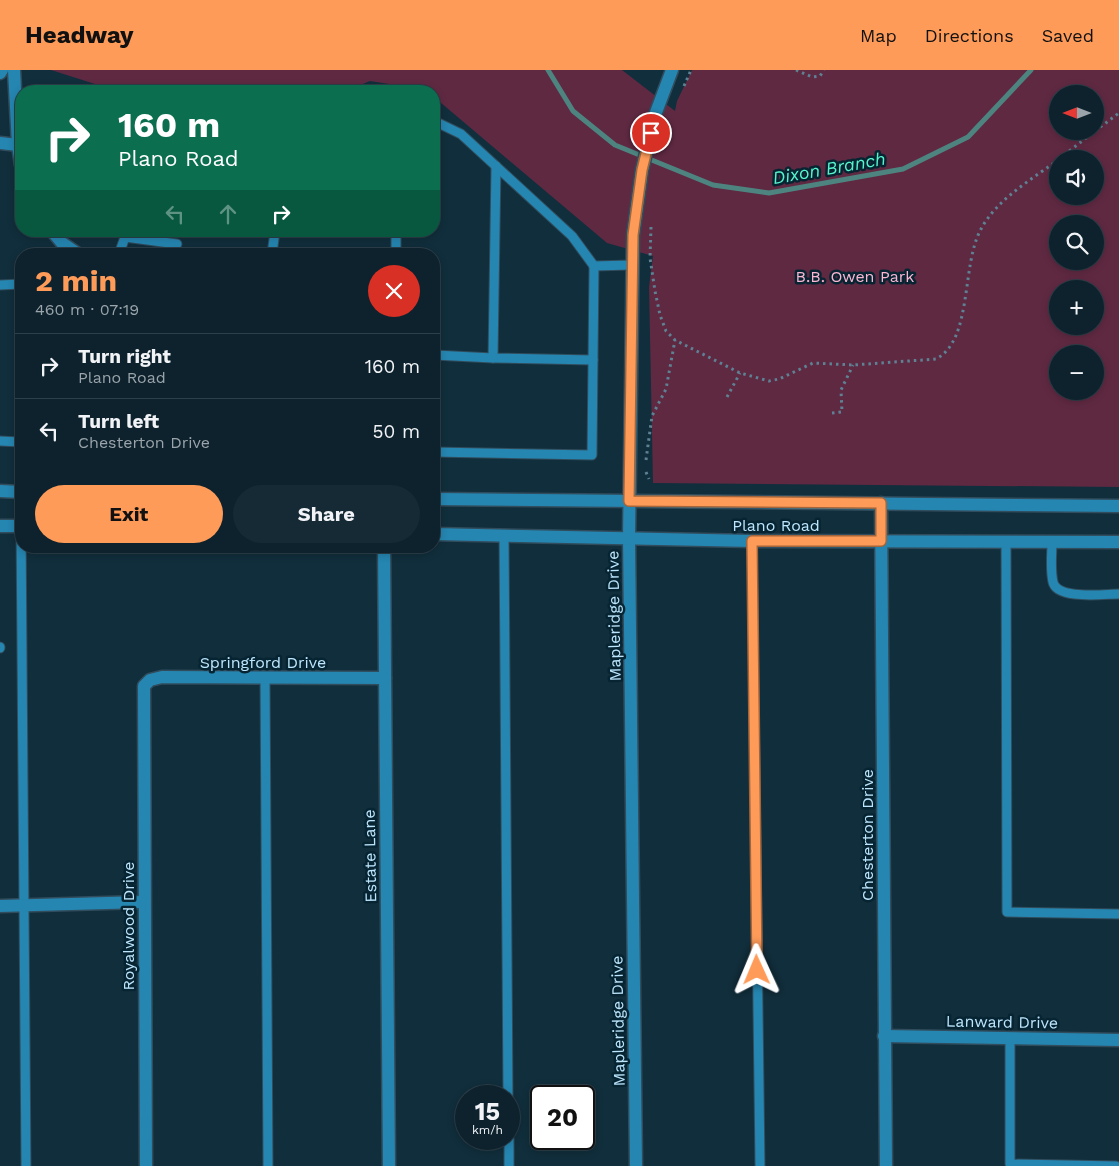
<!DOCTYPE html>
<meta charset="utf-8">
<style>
:root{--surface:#0d222d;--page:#162a35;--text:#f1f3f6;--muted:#9aa4aa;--line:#2d3f49;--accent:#fe9b59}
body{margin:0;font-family:"Work Sans",sans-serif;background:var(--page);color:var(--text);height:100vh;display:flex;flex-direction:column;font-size:19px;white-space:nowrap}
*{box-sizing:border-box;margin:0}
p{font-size:16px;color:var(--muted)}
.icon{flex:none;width:28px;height:28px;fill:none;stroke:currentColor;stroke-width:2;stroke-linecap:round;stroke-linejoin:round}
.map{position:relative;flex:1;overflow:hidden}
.sheet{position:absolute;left:15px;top:178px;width:425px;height:305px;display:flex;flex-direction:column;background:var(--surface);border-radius:20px;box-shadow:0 2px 8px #0003,0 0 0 1px var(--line)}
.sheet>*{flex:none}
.top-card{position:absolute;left:15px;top:15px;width:425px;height:152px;border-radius:20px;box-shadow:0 2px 8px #0003,0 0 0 1px var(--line);background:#0b6e4f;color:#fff;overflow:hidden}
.needle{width:32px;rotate:270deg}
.fabs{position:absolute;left:1049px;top:15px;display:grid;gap:10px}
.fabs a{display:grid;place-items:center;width:55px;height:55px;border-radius:50%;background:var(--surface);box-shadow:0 2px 8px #0003,0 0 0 1px var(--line);font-size:25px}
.speed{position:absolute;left:455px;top:1015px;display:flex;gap:10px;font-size:25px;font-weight:700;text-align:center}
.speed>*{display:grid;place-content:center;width:65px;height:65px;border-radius:50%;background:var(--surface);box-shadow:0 2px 8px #0003,0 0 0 1px var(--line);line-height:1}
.speed small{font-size:12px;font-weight:400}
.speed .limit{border:2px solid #111;border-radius:8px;background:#fff;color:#111}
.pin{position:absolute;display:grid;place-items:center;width:42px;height:42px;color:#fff;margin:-21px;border:2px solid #fff;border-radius:50%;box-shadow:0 1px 5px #0007}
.me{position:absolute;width:55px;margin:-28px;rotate:359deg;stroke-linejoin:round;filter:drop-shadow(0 0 4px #0008)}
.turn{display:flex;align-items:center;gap:18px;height:105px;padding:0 20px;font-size:22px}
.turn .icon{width:65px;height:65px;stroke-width:2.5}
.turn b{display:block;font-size:35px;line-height:42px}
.lanes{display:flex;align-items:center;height:48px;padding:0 20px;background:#0003;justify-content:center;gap:25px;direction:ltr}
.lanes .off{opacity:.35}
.round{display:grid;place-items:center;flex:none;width:52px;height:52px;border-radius:26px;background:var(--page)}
.overview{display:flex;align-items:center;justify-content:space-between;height:85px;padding:0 20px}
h1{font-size:30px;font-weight:700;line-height:38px;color:var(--accent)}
.action{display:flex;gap:10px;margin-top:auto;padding:10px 20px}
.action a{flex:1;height:58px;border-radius:30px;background:var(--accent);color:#111;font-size:20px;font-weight:700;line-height:58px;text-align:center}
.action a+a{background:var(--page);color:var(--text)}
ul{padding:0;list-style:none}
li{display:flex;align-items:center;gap:15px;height:65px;padding:0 20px;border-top:1px solid var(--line)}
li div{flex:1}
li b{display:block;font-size:19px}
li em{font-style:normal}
header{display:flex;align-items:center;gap:30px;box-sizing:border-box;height:70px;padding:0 25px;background:var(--accent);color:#111}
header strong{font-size:24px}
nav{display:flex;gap:28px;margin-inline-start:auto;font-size:18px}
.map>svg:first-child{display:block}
.green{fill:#5f2942;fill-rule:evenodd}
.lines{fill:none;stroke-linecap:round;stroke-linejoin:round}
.stream{stroke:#4d8480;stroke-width:5}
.service-casing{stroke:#314c5c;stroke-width:11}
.minor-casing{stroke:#314c5c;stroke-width:15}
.tertiary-casing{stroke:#314c5c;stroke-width:15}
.secondary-casing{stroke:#314c5c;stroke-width:15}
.path{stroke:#5e8193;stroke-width:3;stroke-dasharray:2.5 4;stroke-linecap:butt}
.service{stroke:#2586b1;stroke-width:9}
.minor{stroke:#2586b1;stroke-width:12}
.tertiary{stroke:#2586b1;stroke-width:12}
.secondary{stroke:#2586b1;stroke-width:12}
.route-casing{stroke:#a5653a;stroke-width:12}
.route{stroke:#fe9b59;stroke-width:9}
.labels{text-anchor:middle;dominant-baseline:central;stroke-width:5;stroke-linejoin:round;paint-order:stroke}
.park-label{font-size:16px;fill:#fbb7d2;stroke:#072432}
.street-label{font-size:16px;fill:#bce6fd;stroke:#072432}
.water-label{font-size:18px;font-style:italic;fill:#57f4cc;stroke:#072432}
</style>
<header>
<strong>Headway</strong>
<nav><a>Map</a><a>Directions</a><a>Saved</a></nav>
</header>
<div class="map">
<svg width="1119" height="1096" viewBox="0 0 1119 1096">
<rect width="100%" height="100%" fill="#112e3c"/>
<path class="green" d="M51,0H622L675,41L677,31L692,0H1119V417L653,413L649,217L653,186L607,173L434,27V21L370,11L346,21H117ZM1058,24H1095V61H1058ZM1058,89H1095V126H1058ZM1058,154H1095V191H1058ZM1058,219H1095V256H1058ZM1058,284H1095V321H1058Z"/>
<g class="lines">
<polyline class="stream" points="548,0 573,41 615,75 713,115 769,123 903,99 968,67 1031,0"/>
<defs>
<g id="service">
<polyline points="434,51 461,64 572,166 594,196 631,195"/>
<polyline points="496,96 493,288 593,290 594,196"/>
<polyline points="125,167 177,174"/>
<polyline points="119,184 125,167 124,163"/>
<polyline points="272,184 275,161"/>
<polyline points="396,184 396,161"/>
<polyline points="0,215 21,214"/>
<polyline points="434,285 493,288"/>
<polyline points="0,371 21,372"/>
<polyline points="434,382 592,385 593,290"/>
<polyline points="21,456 26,1096"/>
<polyline points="504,466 508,1026"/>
<polyline points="752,471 760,1096"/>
<path d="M1052,471C1052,484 1050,499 1053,512C1057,530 1103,524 1119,524"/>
<polyline points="1006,472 1007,842 1119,844"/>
<polyline points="0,577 0,578"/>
<polyline points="265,608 268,1096"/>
<polyline points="1010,969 1010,1094 1116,1096"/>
<polyline points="509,1069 509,1096"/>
</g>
<g id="minor">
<polyline points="14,0 18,75 21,95"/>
<polyline points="0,73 18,75"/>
<polyline points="52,161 62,173 78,184"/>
<polyline points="881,433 886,1096"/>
<polyline points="629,468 636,1096"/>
<polyline points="384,476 389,1096"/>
<polyline points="0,836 143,832"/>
<polyline points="884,966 1119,970"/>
<polyline points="146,1096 144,616 150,610 162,607 385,608"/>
</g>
<polyline id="tertiary" points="629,468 633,165 642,100 655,45 672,0"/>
<g id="secondary">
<polyline points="0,3 2,0"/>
<polyline points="0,421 21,422"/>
<polyline points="434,429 1119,436"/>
<polyline points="0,456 21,456"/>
<polyline points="434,464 752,471 1119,472"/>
</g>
</defs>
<use href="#service" class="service-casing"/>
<use href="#minor" class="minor-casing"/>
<use href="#tertiary" class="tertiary-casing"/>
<use href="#secondary" class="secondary-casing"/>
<g class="path">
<polyline points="796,0 812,7 820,6 824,0"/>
<polyline points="684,16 691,0"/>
<polyline points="1095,61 1119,43"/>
<polyline points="1059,89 1095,61"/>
<path d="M651,157L650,188L655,221L660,245L666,261L675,270L740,303L769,311L779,309L813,293L853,295L936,289C973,270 961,195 981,159C997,129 1031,110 1058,90"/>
<polyline points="727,327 740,303"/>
<polyline points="832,343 842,342 841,320 853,295"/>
<polyline points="646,390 652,346 666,319 675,270"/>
<polyline points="646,402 649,409"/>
</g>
<use href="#service" class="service"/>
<use href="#minor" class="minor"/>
<use href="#tertiary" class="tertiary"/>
<use href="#secondary" class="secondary"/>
</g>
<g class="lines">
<defs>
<polyline id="route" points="651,63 642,100 633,165 629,431 881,433 881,471 752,471 757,900"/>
</defs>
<use href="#route" class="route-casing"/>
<use href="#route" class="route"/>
</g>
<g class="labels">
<g class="park-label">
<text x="855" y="206">B.B. Owen Park</text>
</g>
<g class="street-label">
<text x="776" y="455">Plano Road</text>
<text transform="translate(614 546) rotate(-91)">Mapleridge Drive</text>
<text x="263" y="592">Springford Drive</text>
<text transform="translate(867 765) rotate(-90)">Chesterton Drive</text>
<text transform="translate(370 786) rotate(-91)">Estate Lane</text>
<text transform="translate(128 856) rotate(-90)">Royalwood Drive</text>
<text transform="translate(618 951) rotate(-91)">Mapleridge Drive</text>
<text transform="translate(1002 952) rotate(1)">Lanward Drive</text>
</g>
<g class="water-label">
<text transform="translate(829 98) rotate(-10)">Dixon Branch</text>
</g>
</g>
</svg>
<div class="fabs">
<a><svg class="needle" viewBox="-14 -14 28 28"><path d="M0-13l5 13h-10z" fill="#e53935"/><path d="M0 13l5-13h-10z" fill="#9aa4aa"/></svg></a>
<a><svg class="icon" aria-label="sound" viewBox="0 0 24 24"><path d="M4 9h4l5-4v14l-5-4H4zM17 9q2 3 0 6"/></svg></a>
<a><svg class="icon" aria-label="search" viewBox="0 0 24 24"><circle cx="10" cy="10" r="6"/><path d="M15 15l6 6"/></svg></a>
<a>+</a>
<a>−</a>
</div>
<div class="speed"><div>15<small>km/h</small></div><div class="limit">20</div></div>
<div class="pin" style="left:651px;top:63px;background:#d93025"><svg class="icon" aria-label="arrive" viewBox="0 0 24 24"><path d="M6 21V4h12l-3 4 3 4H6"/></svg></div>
<svg class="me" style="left:757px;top:900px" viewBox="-20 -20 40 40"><path d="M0-17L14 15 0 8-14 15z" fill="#fe9b59" stroke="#fff" stroke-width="4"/></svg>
<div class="top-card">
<div class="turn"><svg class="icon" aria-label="right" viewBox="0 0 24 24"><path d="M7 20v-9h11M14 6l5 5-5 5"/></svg><div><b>160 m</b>Plano Road</div></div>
<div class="lanes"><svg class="icon off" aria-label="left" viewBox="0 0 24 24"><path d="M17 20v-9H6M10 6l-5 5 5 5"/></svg><svg class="icon off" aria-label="ahead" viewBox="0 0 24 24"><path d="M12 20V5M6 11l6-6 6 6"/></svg><svg class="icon" aria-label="right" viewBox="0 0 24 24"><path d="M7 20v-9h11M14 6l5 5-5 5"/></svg></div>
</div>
<section class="sheet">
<div class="overview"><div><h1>2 min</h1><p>460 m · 07:19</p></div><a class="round" style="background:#d93025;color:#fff"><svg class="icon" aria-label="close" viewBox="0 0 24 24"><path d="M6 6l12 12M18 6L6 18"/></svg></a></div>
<ul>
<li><svg class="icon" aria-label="right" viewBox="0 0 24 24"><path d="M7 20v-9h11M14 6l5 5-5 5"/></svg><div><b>Turn right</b><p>Plano Road</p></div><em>160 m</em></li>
<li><svg class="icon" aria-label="left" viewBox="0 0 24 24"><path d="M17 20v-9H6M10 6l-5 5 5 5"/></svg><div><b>Turn left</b><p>Chesterton Drive</p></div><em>50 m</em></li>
</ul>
<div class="action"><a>Exit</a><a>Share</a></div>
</section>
</div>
